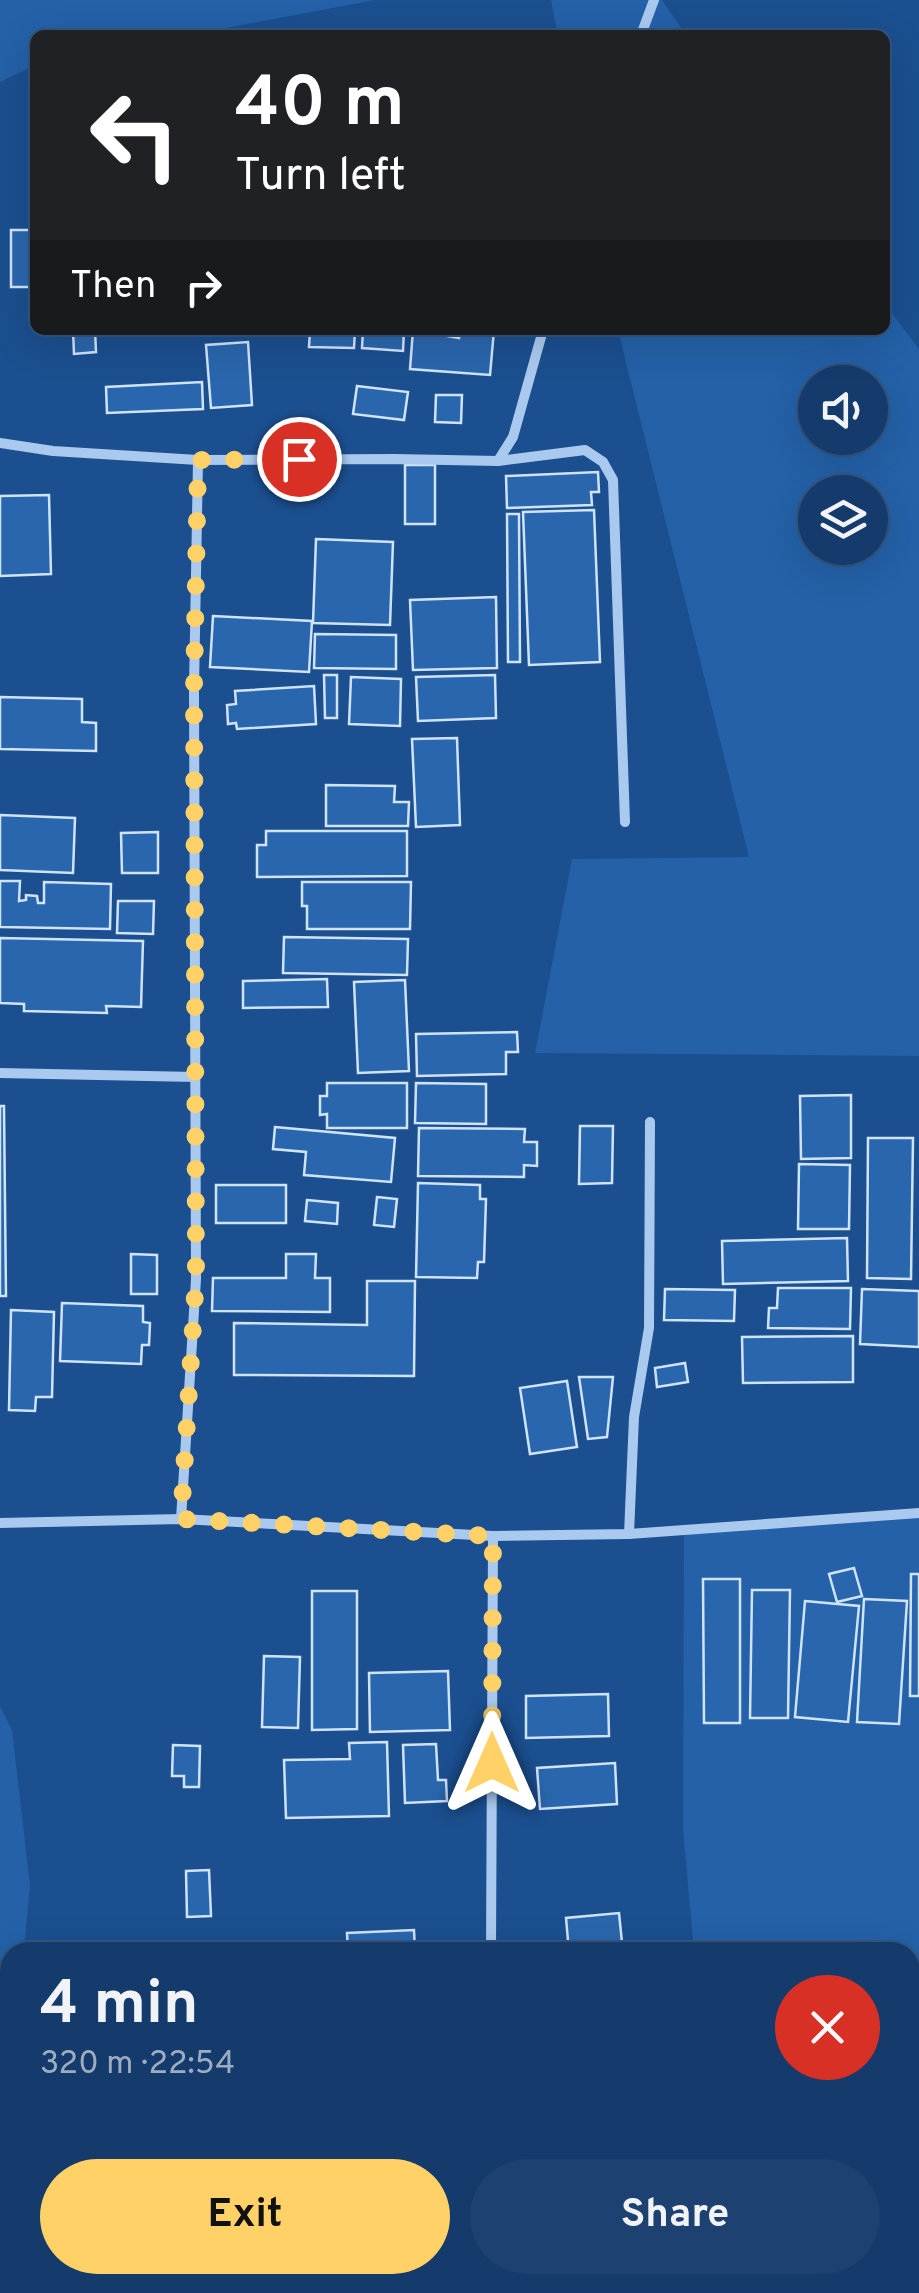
<!DOCTYPE html>
<meta charset="utf-8">
<style>
:root{--surface:#143b6b;--page:#1d4271;--text:#f1f3f6;--muted:#9dadc1;--line:#33557e;--accent:#ffd166}
body{margin:0;font-family:Overpass,sans-serif;background:var(--page);color:var(--text);height:100vh;display:flex;flex-direction:column;font-size:38px;white-space:nowrap}
*{box-sizing:border-box;margin:0}
p{font-size:32px;color:var(--muted)}
.icon{flex:none;width:55px;height:55px;fill:none;stroke:currentColor;stroke-width:2;stroke-linecap:round;stroke-linejoin:round}
.map{position:relative;flex:1;overflow:hidden}
.details{position:absolute;left:0px;top:1942px;width:920px;height:352px;display:flex;flex-direction:column;background:var(--surface);border-radius:30px 30px 0 0;box-shadow:0 10px 40px #0002,0 0 0 2px var(--line)}
.details>*{flex:none}
.guide{position:absolute;left:30px;top:30px;width:860px;height:305px;border-radius:15px;box-shadow:0 10px 40px #0002,0 0 0 2px var(--line);background:#202124;color:#fff;overflow:hidden}
.controls{position:absolute;left:798px;top:365px;display:grid;gap:20px}
.controls a{display:grid;place-items:center;width:90px;height:90px;border-radius:50%;background:var(--surface);box-shadow:0 10px 40px #0002,0 0 0 2px var(--line);font-size:50px}
.pin{position:absolute;display:grid;place-items:center;width:85px;height:85px;color:#fff;margin:-42px;border:5px solid #fff;border-radius:50%;box-shadow:0 2px 10px #0007}
.me{position:absolute;width:110px;margin:-55px;rotate:0deg;stroke-linejoin:round;filter:drop-shadow(0 0 8px #0008)}
.turn{display:flex;align-items:center;gap:35px;height:210px;padding:0 40px;font-size:45px}
.turn .icon{width:130px;height:130px;stroke-width:2.5}
.turn b{display:block;font-size:70px;line-height:85px}
.then{display:flex;align-items:center;height:95px;padding:0 40px;background:#0003;gap:20px;font-size:38px}
.round{display:grid;place-items:center;flex:none;width:105px;height:105px;border-radius:52px;background:var(--page)}
.head{display:flex;align-items:center;justify-content:space-between;height:170px;padding:0 40px}
h1{font-size:60px;font-weight:700;line-height:75px}
.cta{display:flex;gap:20px;margin-top:auto;padding:20px 40px}
.cta a{flex:1;height:115px;border-radius:60px;background:var(--accent);color:#111;font-size:40px;font-weight:700;line-height:115px;text-align:center}
.cta a+a{background:var(--page);color:var(--text)}
.map>svg:first-child{display:block}
.green{fill:#2461a8;fill-rule:evenodd}
.building{fill:#2a66ad;stroke:#cfe3fa;stroke-width:2.5}
.lines{fill:none;stroke-linecap:round;stroke-linejoin:round}
.minor{stroke:#a9c9ee;stroke-width:10}
.route{stroke:#ffd166;stroke-width:18;stroke-dasharray:0 32.4}
</style>
<div class="map">
<svg width="919" height="2293" viewBox="0 0 919 2293">
<rect width="100%" height="100%" fill="#1b4f8f"/>
<g class="green">
<polygon points="0,0 375,0 188,35 35,35 35,65 0,82"/>
<polygon points="551,0 662,0 686,35 558,35"/>
<path d="M885,304L919,349V1056L535,1053L572,859L749,857L618,330H885ZM815,382H870V438H815ZM870,492V548H815V492Z"/>
<polygon points="919,1509 919,2293 0,2293 0,1706 12,1730 30,1885 24,1952 10,1952 10,2285 910,2285 910,1952 694,1952 683,1828 684,1525"/>
</g>
<g class="building">
<rect x="11" y="230" width="24" height="57"/>
<polygon points="73,330 95,330 96,352 74,354"/>
<polygon points="310,330 355,330 354,348 309,347"/>
<polygon points="363,330 404,330 403,351 362,348"/>
<polygon points="413,330 448,330 447,336 459,338 460,330 494,330 490,375 410,369"/>
<polygon points="248,342 252,405 211,408 206,345"/>
<polygon points="202,382 203,409 107,413 106,387"/>
<polygon points="357,386 408,392 404,420 353,414"/>
<polygon points="436,395 462,395 461,423 435,422"/>
<rect x="405" y="465" width="30" height="59"/>
<polygon points="598,472 599,492 591,492 592,505 507,508 506,476"/>
<polygon points="49,495 51,574 0,576 0,496"/>
<polygon points="594,510 600,662 529,665 523,512"/>
<polygon points="507,514 519,514 520,662 508,662"/>
<polygon points="316,539 393,542 390,625 313,623"/>
<polygon points="496,597 497,668 413,670 410,600"/>
<polygon points="213,616 312,621 309,672 210,667"/>
<polygon points="315,634 396,635 396,669 314,668"/>
<polygon points="324,675 337,675 337,718 325,718"/>
<polygon points="495,675 496,718 418,721 416,677"/>
<polygon points="351,677 401,679 400,726 349,724"/>
<polygon points="314,686 316,724 237,729 236,723 228,724 227,705 236,704 235,691"/>
<polygon points="0,697 82,699 82,722 96,723 96,751 0,749"/>
<polygon points="457,738 460,825 416,827 412,739"/>
<polygon points="326,785 395,786 394,802 409,802 408,826 326,826"/>
<polygon points="0,815 75,818 73,873 0,870"/>
<polygon points="266,831 407,831 407,876 257,877 257,845 266,845"/>
<polygon points="158,832 158,873 122,873 121,833"/>
<polygon points="0,881 20,881 19,901 26,900 26,895 37,896 38,903 44,903 44,882 111,884 110,929 0,927"/>
<polygon points="302,882 411,882 410,929 307,929 307,906 302,906"/>
<polygon points="118,901 154,901 153,934 117,933"/>
<polygon points="284,937 408,939 407,975 283,973"/>
<polygon points="0,938 143,941 141,1007 106,1006 107,1013 24,1011 24,1004 0,1003"/>
<polygon points="327,979 328,1007 243,1008 243,981"/>
<polygon points="405,980 409,1071 358,1073 354,982"/>
<polygon points="517,1032 518,1052 506,1052 506,1074 417,1076 416,1034"/>
<polygon points="327,1083 407,1083 407,1128 327,1128 327,1114 320,1115 320,1096 327,1096"/>
<polygon points="416,1083 486,1084 486,1124 415,1123"/>
<polygon points="851,1095 851,1158 801,1159 800,1096"/>
<polygon points="0,1106 4,1106 6,1296 0,1296"/>
<polygon points="580,1126 613,1126 612,1183 579,1184"/>
<polygon points="275,1127 395,1138 391,1182 304,1175 306,1152 273,1149"/>
<polygon points="419,1128 525,1129 524,1142 537,1142 537,1166 524,1165 524,1177 418,1176"/>
<polygon points="868,1138 913,1138 911,1279 867,1278"/>
<polygon points="799,1164 850,1165 849,1229 798,1229"/>
<polygon points="418,1183 480,1185 480,1199 486,1199 484,1262 478,1262 477,1278 416,1277"/>
<rect x="216" y="1185" width="70" height="38"/>
<polygon points="377,1197 397,1199 394,1227 374,1225"/>
<polygon points="307,1200 338,1203 337,1224 305,1221"/>
<polygon points="847,1238 848,1281 723,1284 722,1241"/>
<polygon points="131,1254 157,1255 157,1294 131,1294"/>
<polygon points="286,1254 316,1254 315,1278 330,1278 330,1312 212,1311 213,1278 286,1278"/>
<polygon points="367,1281 415,1281 414,1376 234,1375 234,1323 367,1325"/>
<polygon points="778,1288 851,1288 850,1329 768,1328 769,1308 777,1308"/>
<polygon points="665,1289 735,1290 734,1321 664,1320"/>
<polygon points="862,1289 919,1291 919,1347 860,1344"/>
<polygon points="62,1303 143,1306 143,1322 150,1323 149,1345 142,1345 141,1364 60,1361"/>
<polygon points="11,1310 54,1312 52,1397 36,1397 35,1411 9,1410"/>
<polygon points="853,1336 853,1382 743,1383 742,1337"/>
<polygon points="685,1363 688,1382 657,1387 655,1368"/>
<polygon points="579,1377 613,1377 607,1437 588,1439"/>
<polygon points="567,1381 577,1447 530,1454 520,1388"/>
<polygon points="854,1568 862,1596 837,1602 829,1574"/>
<polygon points="911,1574 919,1574 919,1696 910,1696"/>
<polygon points="703,1579 740,1579 740,1723 704,1723"/>
<polygon points="752,1590 790,1590 788,1718 750,1718"/>
<polygon points="312,1591 357,1591 357,1729 312,1730"/>
<polygon points="864,1599 907,1601 899,1724 857,1722"/>
<polygon points="805,1601 859,1606 848,1722 795,1717"/>
<polygon points="264,1656 300,1657 298,1728 262,1727"/>
<polygon points="448,1671 450,1730 370,1732 369,1673"/>
<polygon points="608,1694 609,1736 526,1738 526,1696"/>
<polygon points="387,1742 389,1816 286,1818 284,1760 350,1759 349,1743"/>
<polygon points="436,1744 438,1780 446,1780 447,1801 405,1803 403,1745"/>
<polygon points="173,1745 200,1746 199,1787 184,1787 184,1776 172,1776"/>
<polygon points="615,1763 617,1804 540,1809 537,1768"/>
<polygon points="209,1870 211,1916 187,1917 186,1871"/>
<polygon points="619,1913 623,1952 569,1952 566,1918"/>
<polygon points="414,1930 415,1952 348,1952 347,1933"/>
</g>
<g class="lines">
<g class="minor">
<polyline points="641,35 654,0"/>
<polyline points="0,443 53,451 198,460 394,459 498,461 513,437 543,330"/>
<polyline points="498,461 585,450 603,462 613,480 625,822"/>
<polyline points="0,1073 196,1077"/>
<polyline points="181,1519 196,1279 194,689 198,460"/>
<polyline points="0,1523 181,1519 493,1536 629,1534 919,1513"/>
<polyline points="629,1534 634,1417 649,1328 650,1122"/>
<polyline points="491,1952 493,1536"/>
</g>
</g>
<g class="lines">
<polyline class="route" points="299,459 198,460 194,689 196,1278 181,1519 493,1536 492,1763"/>
</g>
</svg>
<div class="controls">
<a><svg class="icon" aria-label="sound" viewBox="0 0 24 24"><path d="M4 9h4l5-4v14l-5-4H4zM17 9q2 3 0 6"/></svg></a>
<a><svg class="icon" aria-label="layers" viewBox="0 0 24 24"><path d="M12 4l9 5-9 5-9-5zM3 14l9 5 9-5"/></svg></a>
</div>
<div class="pin" style="left:299px;top:459px;background:#d93025"><svg class="icon" aria-label="arrive" viewBox="0 0 24 24"><path d="M6 21V4h12l-3 4 3 4H6"/></svg></div>
<svg class="me" style="left:492px;top:1763px" viewBox="-20 -20 40 40"><path d="M0-17L14 15 0 8-14 15z" fill="#ffd166" stroke="#fff" stroke-width="4"/></svg>
<div class="guide">
<div class="turn"><svg class="icon" aria-label="left" viewBox="0 0 24 24"><path d="M17 20v-9H6M10 6l-5 5 5 5"/></svg><div><b>40 m</b>Turn left</div></div>
<div class="then">Then<svg class="icon" aria-label="right" viewBox="0 0 24 24"><path d="M7 20v-9h11M14 6l5 5-5 5"/></svg></div>
</div>
<section class="details">
<div class="head"><div><h1>4 min</h1><p>320 m · 22:54</p></div><a class="round" style="background:#d93025;color:#fff"><svg class="icon" aria-label="close" viewBox="0 0 24 24"><path d="M6 6l12 12M18 6L6 18"/></svg></a></div>
<div class="cta"><a>Exit</a><a>Share</a></div>
</section>
</div>
